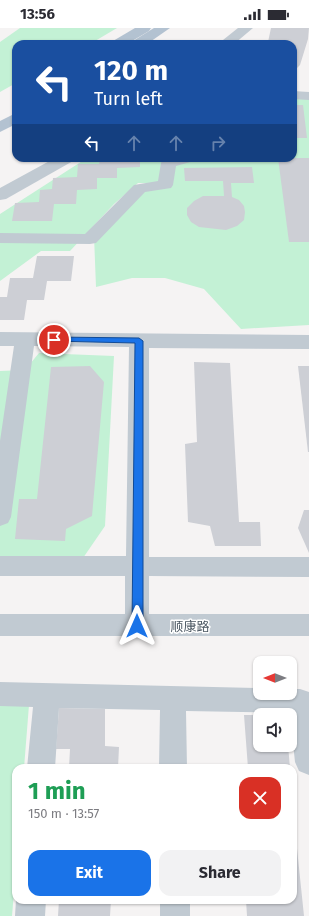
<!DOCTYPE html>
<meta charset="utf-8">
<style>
:root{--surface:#fff;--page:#f2f2f3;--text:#2b2b33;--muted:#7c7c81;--accent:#1a73e8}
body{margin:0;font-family:"Fira Sans","Noto Sans SC",sans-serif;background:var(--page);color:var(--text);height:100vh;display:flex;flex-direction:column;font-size:15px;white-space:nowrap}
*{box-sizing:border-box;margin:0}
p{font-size:13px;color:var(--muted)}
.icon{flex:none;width:22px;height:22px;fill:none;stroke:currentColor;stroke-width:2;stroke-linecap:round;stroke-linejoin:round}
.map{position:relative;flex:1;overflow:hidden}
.side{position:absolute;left:12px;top:736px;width:285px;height:140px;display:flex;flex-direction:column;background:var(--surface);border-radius:12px;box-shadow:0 1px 3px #0004}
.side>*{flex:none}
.hud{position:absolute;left:12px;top:12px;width:285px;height:122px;border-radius:12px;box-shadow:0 1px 3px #0004;background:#1a4fa0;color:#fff;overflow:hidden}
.needle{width:26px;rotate:270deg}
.fabs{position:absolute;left:253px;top:628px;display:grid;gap:8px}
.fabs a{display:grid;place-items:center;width:44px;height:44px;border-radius:8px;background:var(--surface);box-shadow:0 1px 3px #0004;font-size:20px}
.pin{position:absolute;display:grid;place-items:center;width:34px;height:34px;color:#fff;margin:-17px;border:2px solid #fff;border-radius:50%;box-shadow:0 1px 4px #0007}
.me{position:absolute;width:44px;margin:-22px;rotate:0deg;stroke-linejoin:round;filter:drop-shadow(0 0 3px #0008)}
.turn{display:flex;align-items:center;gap:14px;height:84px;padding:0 16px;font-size:18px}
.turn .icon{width:52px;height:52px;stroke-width:2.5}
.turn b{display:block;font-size:28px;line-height:34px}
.lanes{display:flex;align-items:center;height:38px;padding:0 16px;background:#0003;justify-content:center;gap:20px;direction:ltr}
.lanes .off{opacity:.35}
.round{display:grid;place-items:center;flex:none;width:42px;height:42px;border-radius:12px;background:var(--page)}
.headline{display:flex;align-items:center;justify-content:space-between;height:68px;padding:0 16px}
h1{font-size:24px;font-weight:700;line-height:30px;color:#1e9e55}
.cta{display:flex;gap:8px;margin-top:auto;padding:8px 16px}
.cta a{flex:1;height:46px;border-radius:12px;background:var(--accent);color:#fff;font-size:16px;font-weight:700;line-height:46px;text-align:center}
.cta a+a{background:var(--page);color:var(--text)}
.status{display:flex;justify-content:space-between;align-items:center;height:28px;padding:0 20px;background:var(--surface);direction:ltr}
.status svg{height:11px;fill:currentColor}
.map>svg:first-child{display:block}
.green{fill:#c3f1d5}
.building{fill:#cdcfd5}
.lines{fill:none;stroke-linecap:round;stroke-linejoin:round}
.minor{fill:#c1cad2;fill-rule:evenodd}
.major{fill:#b3c2d1;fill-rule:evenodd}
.route{fill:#1a73e8;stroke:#114b97}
.labels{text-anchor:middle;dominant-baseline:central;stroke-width:3;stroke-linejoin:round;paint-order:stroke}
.street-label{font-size:13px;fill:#4a5661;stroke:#fff}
</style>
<div class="status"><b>13:56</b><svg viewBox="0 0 49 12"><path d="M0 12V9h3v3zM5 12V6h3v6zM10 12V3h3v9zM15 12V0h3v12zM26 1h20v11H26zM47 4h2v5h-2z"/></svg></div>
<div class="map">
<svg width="309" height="888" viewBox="0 0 309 888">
<rect width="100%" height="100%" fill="#f5f3f3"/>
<g class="green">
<polygon points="20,0 117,0 90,16 16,16 16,55 0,64 0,14"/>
<polygon points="293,71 309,71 309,297 241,301 204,261 165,250 132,250 96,259 94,208 134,168 153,159 169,159 171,137 188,133 266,133 266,130 293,130"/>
<polygon points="87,130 178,130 163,155 138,155 114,176 70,223 41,223 0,253 0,215 33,215 0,206 0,186"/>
<polygon points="39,325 114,328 105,498 83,530 0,529 0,343 25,342"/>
<polygon points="0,675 29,677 24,740 16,740 16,839 12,888 0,888"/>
</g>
<g class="building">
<polygon points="271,0 309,0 308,11 300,37 293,44 293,16 265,16 268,14"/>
<polygon points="293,77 303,77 307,110 293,110"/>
<polygon points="100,130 140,130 140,139 117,140 117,150 97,150 97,161 77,162 76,176 54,176 52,193 12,193 15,175 39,174 40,162 52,161 53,150 77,149 78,136 99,136"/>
<polygon points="278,130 309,130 309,214 289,214"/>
<polygon points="252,139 254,155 231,155 232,169 239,172 244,178 245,184 244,192 237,198 226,202 199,199 191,194 187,187 187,180 194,173 203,168 224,168 223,153 185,153 184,140"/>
<polygon points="37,228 74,228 71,253 47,253 44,272 27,272 24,292 0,292 0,269 7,269 10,250 33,250"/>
<polygon points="194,334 230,335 239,494 260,494 261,518 215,518 210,498 188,494 185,416 197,414"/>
<polygon points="90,338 104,354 92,488 66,501 65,513 15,511 19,471 37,471 51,339"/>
<polygon points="298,338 309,338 309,424 308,424"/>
<polygon points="304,482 309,482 309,525 298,500"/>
<polygon points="59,680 105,681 105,718 119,719 118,740 69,740 70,721 56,721"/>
<polygon points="244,687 260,687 260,717 288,717 290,740 248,740"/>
<polygon points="293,782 304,888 247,888 246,872 293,872"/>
<polygon points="59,872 111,872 110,888 58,888"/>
</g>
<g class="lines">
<g class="minor">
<polygon points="238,0 253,0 234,16 218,16"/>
<polygon points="293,63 309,64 309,72 293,71"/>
<polygon points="55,130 75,130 73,133 6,171 0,172 0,160"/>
<polygon points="170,130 196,130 194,133 176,138 173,157 171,160 145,164 96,215 90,216 0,215 0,205 85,206 134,157 158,153 161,135 163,132"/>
<polygon points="0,304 309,307 309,321 149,320 149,529 309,529 309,549 149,548 149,586 309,586 309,608 0,608 0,586 125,586 125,548 0,548 0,528 126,528 129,319 34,318 11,489 8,495 0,498 0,413 14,318 0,318"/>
<polygon points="0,654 260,660 260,665 290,665 290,661 300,661 309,664 309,747 299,743 295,734 290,687 288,685 186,683 187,740 159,740 160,682 59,680 55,740 27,740 33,679 0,678"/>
<polygon points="16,872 46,872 45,888 15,888"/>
<rect x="160" y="872" width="30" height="16"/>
</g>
<g class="major">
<polygon points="135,0 151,0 149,3 127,16 111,16 113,13"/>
<polygon points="154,0 170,0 147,16 131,16 133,13"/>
<polygon points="16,85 16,96 0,104 0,93"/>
</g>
</g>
<polygon class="route" points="54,309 139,310 143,313 143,598 141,601 137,603 134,601 132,598 135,315 51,313 50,312"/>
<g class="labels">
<g class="street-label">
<text x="190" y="598">顺康路</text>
</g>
</g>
</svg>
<div class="fabs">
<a><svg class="needle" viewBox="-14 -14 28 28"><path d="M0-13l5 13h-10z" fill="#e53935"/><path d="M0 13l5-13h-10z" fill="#7c7c81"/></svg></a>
<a><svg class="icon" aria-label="sound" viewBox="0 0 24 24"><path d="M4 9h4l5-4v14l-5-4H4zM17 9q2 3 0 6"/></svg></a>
</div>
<div class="pin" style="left:54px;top:312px;background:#d93025"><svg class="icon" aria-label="arrive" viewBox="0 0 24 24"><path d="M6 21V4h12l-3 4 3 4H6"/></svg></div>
<svg class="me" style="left:137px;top:598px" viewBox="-20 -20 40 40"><path d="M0-17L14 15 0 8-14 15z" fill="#1a73e8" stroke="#fff" stroke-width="4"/></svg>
<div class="hud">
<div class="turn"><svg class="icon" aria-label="left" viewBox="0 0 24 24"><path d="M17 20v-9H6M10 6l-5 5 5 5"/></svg><div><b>120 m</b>Turn left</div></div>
<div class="lanes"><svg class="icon" aria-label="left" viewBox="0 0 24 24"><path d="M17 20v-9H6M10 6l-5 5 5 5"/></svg><svg class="icon off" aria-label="ahead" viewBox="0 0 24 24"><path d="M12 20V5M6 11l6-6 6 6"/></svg><svg class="icon off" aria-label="ahead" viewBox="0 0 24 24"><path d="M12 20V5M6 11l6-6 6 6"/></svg><svg class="icon off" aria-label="right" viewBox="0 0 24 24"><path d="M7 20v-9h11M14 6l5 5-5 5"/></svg></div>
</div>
<section class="side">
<div class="headline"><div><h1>1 min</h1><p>150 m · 13:57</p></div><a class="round" style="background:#d93025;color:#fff"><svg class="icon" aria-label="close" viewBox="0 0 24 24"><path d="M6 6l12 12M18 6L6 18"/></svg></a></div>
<div class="cta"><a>Exit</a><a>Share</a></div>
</section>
</div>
